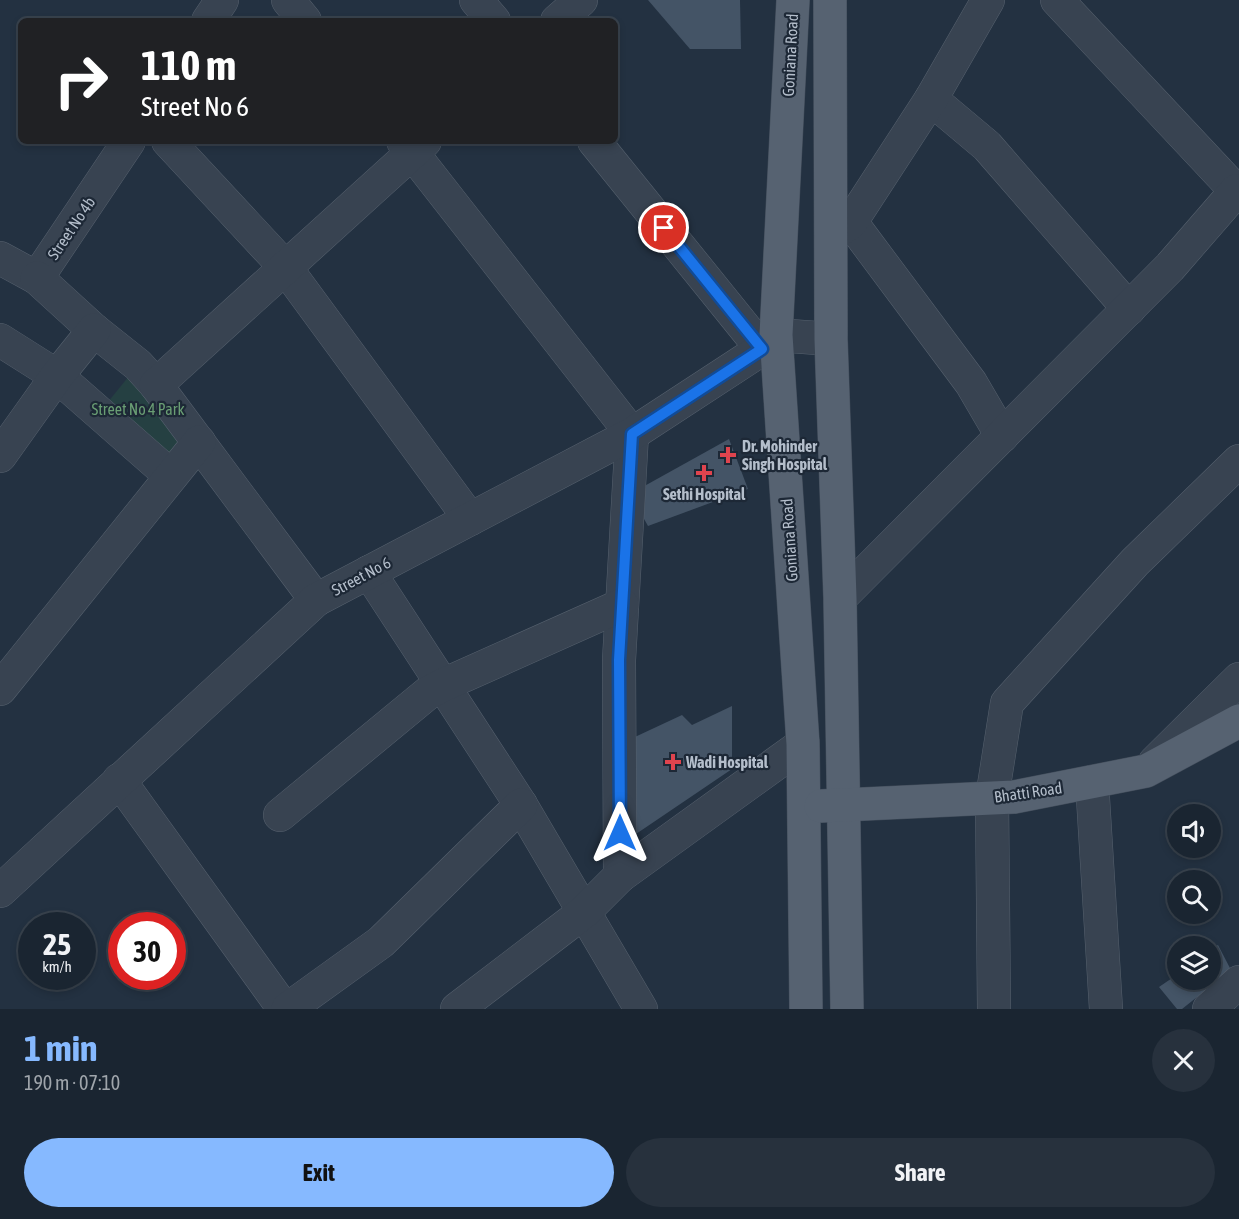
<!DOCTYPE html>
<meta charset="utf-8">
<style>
:root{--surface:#1a2531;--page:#27313d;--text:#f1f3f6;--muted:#9fa5ab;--line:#38424d;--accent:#86b9ff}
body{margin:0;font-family:"Asap Condensed",sans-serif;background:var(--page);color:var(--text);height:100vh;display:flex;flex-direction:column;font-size:22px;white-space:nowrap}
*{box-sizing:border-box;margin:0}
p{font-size:20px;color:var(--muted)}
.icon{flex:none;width:33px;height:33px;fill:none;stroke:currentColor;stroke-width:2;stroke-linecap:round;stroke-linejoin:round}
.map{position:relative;height:1009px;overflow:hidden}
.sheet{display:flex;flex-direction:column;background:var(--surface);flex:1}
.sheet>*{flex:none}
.guide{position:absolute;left:18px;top:18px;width:600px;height:126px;border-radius:9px;box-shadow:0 3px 9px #0003,0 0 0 2px var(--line);background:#202124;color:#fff;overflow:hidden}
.fabs{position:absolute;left:1167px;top:804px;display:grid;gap:12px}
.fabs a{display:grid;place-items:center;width:54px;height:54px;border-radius:50%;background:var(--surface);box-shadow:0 3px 9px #0003,0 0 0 2px var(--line);font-size:30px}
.speed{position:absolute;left:18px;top:912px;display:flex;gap:12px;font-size:30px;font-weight:700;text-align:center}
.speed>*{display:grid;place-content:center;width:78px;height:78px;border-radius:50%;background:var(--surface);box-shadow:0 3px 9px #0003,0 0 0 2px var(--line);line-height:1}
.speed small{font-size:15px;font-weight:400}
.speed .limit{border:9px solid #d22;background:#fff;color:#111}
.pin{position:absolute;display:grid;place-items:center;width:51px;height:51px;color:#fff;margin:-26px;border:3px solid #fff;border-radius:50%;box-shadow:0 2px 6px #0007}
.me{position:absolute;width:66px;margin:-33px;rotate:0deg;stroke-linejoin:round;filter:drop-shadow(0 0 4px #0008)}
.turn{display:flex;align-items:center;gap:21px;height:126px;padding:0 24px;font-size:27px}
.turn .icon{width:78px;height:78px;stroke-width:2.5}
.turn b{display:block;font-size:42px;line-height:51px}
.round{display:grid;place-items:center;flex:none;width:63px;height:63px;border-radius:32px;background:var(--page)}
.headline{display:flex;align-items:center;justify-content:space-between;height:102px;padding:0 24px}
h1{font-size:36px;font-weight:700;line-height:45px;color:var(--accent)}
.primary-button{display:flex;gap:12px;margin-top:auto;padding:12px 24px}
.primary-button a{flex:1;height:69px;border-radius:36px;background:var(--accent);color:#111;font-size:24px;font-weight:700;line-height:69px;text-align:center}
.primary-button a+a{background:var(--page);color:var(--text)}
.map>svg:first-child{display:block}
.green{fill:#254042}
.building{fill:#445466}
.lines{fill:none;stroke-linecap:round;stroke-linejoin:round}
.minor-casing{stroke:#56616e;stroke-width:34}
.major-casing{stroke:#414c5a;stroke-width:34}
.minor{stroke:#384351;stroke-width:33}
.major{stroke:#566271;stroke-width:33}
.route-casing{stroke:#114b97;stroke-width:15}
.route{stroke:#1a73e8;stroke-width:10}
.health-dot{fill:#e0444e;stroke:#1d2836;stroke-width:2}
.labels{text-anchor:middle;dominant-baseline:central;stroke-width:4.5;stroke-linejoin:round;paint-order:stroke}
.street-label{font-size:16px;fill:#b4becb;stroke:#1d2836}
.park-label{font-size:16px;fill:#6a9e74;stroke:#1d2836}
.poi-label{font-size:16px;font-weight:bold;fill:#b4becb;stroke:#1d2836;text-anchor:start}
</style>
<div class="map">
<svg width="1239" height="1009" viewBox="0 0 1239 1009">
<rect width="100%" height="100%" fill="#233141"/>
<polygon class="green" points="138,365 199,442 171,476 99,413"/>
<g class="building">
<polygon points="648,0 740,0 741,49 690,49"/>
<polygon points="729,439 748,489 648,526 630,494"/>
<polygon points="732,706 732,769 636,834 622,743 682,715 692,725"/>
<polygon points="1218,945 1231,970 1182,1009 1177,1009 1159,987 1178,974 1178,980 1210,980 1210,950"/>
</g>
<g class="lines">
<defs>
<g id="minor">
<polyline points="288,0 305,21"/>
<polyline points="476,0 494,21"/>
<polyline points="1057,0 1236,191 1238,192 1239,190"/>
<polyline points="208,21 222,0"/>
<polyline points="557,21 581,0"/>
<polyline points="931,99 987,146 1129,309"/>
<polyline points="168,141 285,267 470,519"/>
<polyline points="403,141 632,434 619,660 620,876"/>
<polyline points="594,141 762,349"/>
<polyline points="851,222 971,383 1002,436"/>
<polyline points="831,236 851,222 931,99 988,0"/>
<polyline points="0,258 37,278 129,141"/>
<polyline points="37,278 94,330 138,365 156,385"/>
<polyline points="0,340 57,376 171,476"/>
<polyline points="0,456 57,376 94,330"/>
<polyline points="369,572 521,805 641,1009"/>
<polyline points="840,598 1170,267 1236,191"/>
<polyline points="316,600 156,385 425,141"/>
<polyline points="0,689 199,442"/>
<polyline points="1155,762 1239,679"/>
<polyline points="119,780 284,1009"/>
<polyline points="1092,782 1106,1009"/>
<polyline points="280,815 428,693 443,685 622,605"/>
<polyline points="0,891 316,600 632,434 762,349 776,335 831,339"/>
<polyline points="288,1009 381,942 521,805"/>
<polyline points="457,1009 584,912 620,876 803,744"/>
<polyline points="994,1009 992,798 1007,703 1135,562 1239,461"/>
<polyline points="1209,1009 1239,982"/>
</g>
<g id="major">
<polyline points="793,0 776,335 803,744 806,1009"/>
<polyline points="830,0 831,339 840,598 847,1009"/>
<polyline points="821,806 1014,797 1146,771 1239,721"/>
</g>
</defs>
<use href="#minor" class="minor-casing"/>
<use href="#major" class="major-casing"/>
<use href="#minor" class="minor"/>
<use href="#major" class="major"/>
</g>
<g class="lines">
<defs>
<polyline id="route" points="620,833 619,660 632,434 762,349 664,228"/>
</defs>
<use href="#route" class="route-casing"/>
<use href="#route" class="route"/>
</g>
<g class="health-dot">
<path d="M725 446h6v6h6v6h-6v6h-6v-6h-6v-6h6z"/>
<path d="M701 464h6v6h6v6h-6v6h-6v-6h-6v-6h6z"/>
<path d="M670 753h6v6h6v6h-6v6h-6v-6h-6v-6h6z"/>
</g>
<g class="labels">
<g class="street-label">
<text transform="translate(790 55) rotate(-87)">Goniana Road</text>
<text transform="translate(71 228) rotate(-56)">Street No 4b</text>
<text transform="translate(789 540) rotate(-94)">Goniana Road</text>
<text transform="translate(361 576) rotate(-28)">Street No 6</text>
<text transform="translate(1028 792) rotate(-8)">Bhatti Road</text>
</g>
<g class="park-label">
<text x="138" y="409">Street No 4 Park</text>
</g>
<g class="poi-label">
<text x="742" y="446">Dr. Mohinder<tspan x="742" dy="18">Singh Hospital</tspan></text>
<text x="704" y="494" text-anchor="middle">Sethi Hospital</text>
<text x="686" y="762">Wadi Hospital</text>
</g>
</g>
</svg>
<div class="fabs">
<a><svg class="icon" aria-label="sound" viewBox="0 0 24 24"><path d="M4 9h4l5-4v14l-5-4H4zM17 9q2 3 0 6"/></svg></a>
<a><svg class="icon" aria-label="search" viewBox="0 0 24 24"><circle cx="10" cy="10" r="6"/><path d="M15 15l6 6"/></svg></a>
<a><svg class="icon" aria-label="layers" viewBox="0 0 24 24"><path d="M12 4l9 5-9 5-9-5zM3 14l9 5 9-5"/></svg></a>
</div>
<div class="speed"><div>25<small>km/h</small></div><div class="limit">30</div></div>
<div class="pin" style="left:664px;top:228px;background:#d93025"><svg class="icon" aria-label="arrive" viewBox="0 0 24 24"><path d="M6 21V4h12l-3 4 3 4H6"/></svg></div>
<svg class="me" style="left:620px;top:833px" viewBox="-20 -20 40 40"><path d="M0-17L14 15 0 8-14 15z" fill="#1a73e8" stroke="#fff" stroke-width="4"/></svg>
<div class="guide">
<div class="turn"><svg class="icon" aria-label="right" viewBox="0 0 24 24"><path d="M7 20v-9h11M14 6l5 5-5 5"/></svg><div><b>110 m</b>Street No 6</div></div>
</div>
</div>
<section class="sheet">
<div class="headline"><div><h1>1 min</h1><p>190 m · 07:10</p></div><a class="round"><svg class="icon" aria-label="close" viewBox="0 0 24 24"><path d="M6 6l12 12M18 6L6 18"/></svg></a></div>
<div class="primary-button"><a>Exit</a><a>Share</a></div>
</section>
